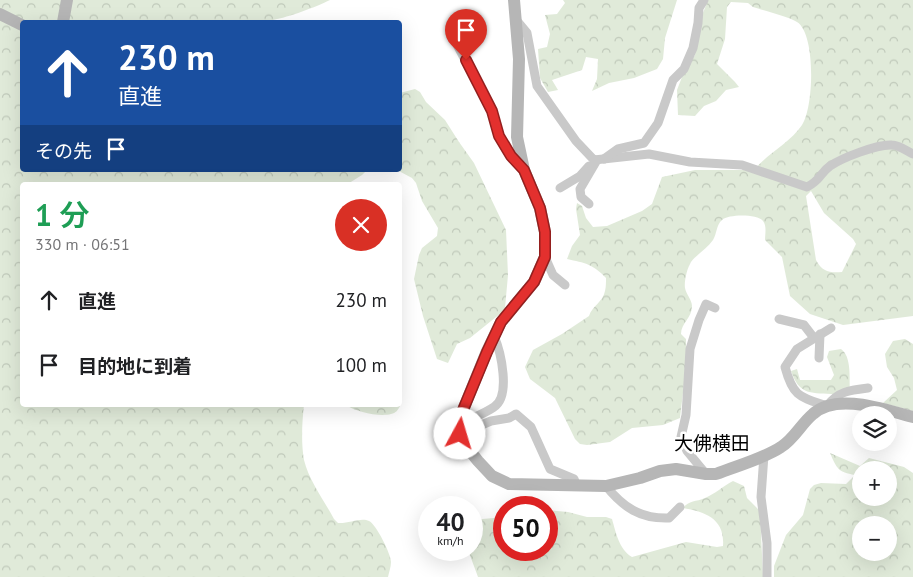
<!DOCTYPE html>
<html lang="ja">
<meta charset="utf-8">
<style>
:root{--surface:#fff;--page:#f6f6f6;--text:#202124;--muted:#757577}
body{margin:0;font-family:"PT Sans","Noto Sans JP",sans-serif;background:var(--page);color:var(--text);height:100vh;display:flex;flex-direction:column;font-size:19px;white-space:nowrap}
*{box-sizing:border-box;margin:0}
p{font-size:16px;color:var(--muted)}
.icon{flex:none;width:28px;height:28px;fill:none;stroke:currentColor;stroke-width:2;stroke-linecap:round;stroke-linejoin:round}
.map{position:relative;flex:1;overflow:hidden}
.side{position:absolute;left:20px;top:182px;width:382px;height:225px;display:flex;flex-direction:column;background:var(--surface);border-radius:5px;box-shadow:0 5px 20px #0002}
.side>*{flex:none}
.guide{position:absolute;left:20px;top:20px;width:382px;height:152px;border-radius:5px;box-shadow:0 5px 20px #0002;background:#1a4fa0;color:#fff;overflow:hidden}
.tools{position:absolute;left:852px;top:406px;display:grid;gap:10px}
.tools a{display:grid;place-items:center;width:45px;height:45px;border-radius:50%;background:var(--surface);box-shadow:0 5px 20px #0002;font-size:25px}
.speed{position:absolute;left:418px;top:496px;display:flex;gap:10px;font-size:25px;font-weight:700;text-align:center}
.speed>*{display:grid;place-content:center;width:65px;height:65px;border-radius:50%;background:var(--surface);box-shadow:0 5px 20px #0002;line-height:1}
.speed small{font-size:12px;font-weight:400}
.speed .limit{border:8px solid #d22;background:#fff;color:#111}
.pin{position:absolute;display:grid;place-items:center;width:42px;height:42px;color:#fff;margin:-51px -21px;border-radius:50% 50% 50% 0;rotate:-45deg;box-shadow:0 0 5px #0007}
.pin .icon{rotate:45deg}
.me{position:absolute;width:55px;margin:-28px;rotate:6deg;stroke-linejoin:round;filter:drop-shadow(0 0 4px #0008)}
.turn{display:flex;align-items:center;gap:18px;height:105px;padding:0 15px;font-size:22px}
.turn .icon{width:65px;height:65px;stroke-width:2.5}
.turn b{display:block;font-size:35px;line-height:42px}
.then{display:flex;align-items:center;height:48px;padding:0 15px;background:#0003;gap:10px;font-size:19px}
.round{display:grid;place-items:center;flex:none;width:52px;height:52px;border-radius:26px;background:var(--page)}
.summary{display:flex;align-items:center;justify-content:space-between;height:85px;padding:0 15px}
h1{font-size:30px;font-weight:600;line-height:38px;color:#1e9e55}
ul{padding:0;list-style:none}
li{display:flex;align-items:center;gap:15px;height:65px;padding:0 15px}
li div{flex:1}
li b{display:block;font-size:19px}
li em{font-style:normal}
.map>svg:first-child{display:block}
.forest{fill:url(#forest-crowns);fill-rule:evenodd}
.lines{fill:none;stroke-linecap:round;stroke-linejoin:round}
.minor{stroke:#c9c9c9;stroke-width:9}
.secondary{stroke:#b6b6b6;stroke-width:12}
.route-casing{stroke:#941f1e;stroke-width:12}
.route{stroke:#e3302e;stroke-width:9}
.labels{text-anchor:middle;dominant-baseline:central;stroke-width:5;stroke-linejoin:round;paint-order:stroke}
.neighbourhood-label{font-size:19px;fill:#000;stroke:#fff}
</style>
<div class="map">
<svg width="913" height="577" viewBox="0 0 913 577">
<defs>
<pattern id="forest-crowns" width="20" height="18" patternUnits="userSpaceOnUse" patternTransform="scale(1.25)"><rect width="20" height="18" fill="#e0ead9"/><path d="M2 6a3 3 0 1 1 6 0M12 15a3 3 0 1 1 6 0" fill="none" stroke="#c0c9ba"/></pattern>
</defs>
<rect width="100%" height="100%" fill="#fff"/>
<g class="forest">
<path d="M0,0H330C316,7 289,17 273,20C262,22 252,19 242,22H22V170H367L362,175L346,185H22V405H304C302,422 301,443 304,460C309,481 324,500 334,519L338,523C348,524 361,517 369,521C376,524 391,554 391,562C391,567 389,572 388,577H0Z"/>
<polygon points="563,0 677,0 665,38 663,59 657,69 634,78 609,83 592,91 597,79 598,59 586,57 582,70 552,80 558,90 548,92 540,78 538,49 547,47 550,34 545,15 557,14 565,3"/>
<path d="M708,0H913V316L843,325L810,314L790,296L782,257L765,240C765,234 767,226 763,221C757,214 729,214 722,220C716,225 717,234 713,240C707,249 697,254 691,262C687,268 684,282 685,288C686,294 692,300 692,306C692,318 681,323 681,334L686,339V367L680,418L663,425L632,428L610,442L587,445L580,444L575,439L555,398L530,379L525,367L533,350L562,334L589,316C592,306 603,302 605,291C606,287 606,282 606,278C593,264 585,263 567,259L572,246L580,235L576,209L577,203L582,206L586,218L593,227L607,226L642,211L652,204L662,177L695,170H754C768,153 790,143 802,125C814,107 816,34 797,22C787,16 765,11 753,7L748,3L731,2L727,7L725,39L717,64L735,82L739,87L726,90L716,101L704,106L695,116L678,115L677,90L682,77L695,55L701,18ZM811,191L824,213L853,239L856,244L842,272C830,273 822,272 816,260L806,196Z"/>
<polygon points="415,89 420,92 426,102 445,120 459,142 474,163 506,230 508,275 505,308 501,313 470,338 457,344 448,363 437,359 423,316 414,279 419,255 422,248 437,236 438,228 422,201 416,183 412,178 397,170 400,170 400,93"/>
<polygon points="905,339 913,344 913,411 883,403 897,390 894,378 887,367 885,354 893,341"/>
<path d="M841,349C852,357 849,378 850,391C844,395 838,394 831,394C809,393 799,394 791,371L797,369L800,380H831L834,375L827,357L829,351Z"/>
<path d="M346,405H400V406C398,410 396,413 391,414C379,417 356,412 346,405Z"/>
<path d="M830,453L860,466L869,458L904,467L913,473V577H774V566L786,535L803,515L810,489L814,485L821,483L846,484L855,475C838,472 837,469 830,453ZM861,470H889V498H861ZM861,525H889V552H861Z"/>
<path d="M733,481L744,486L747,498L760,511L763,577H478L468,550H471V520L494,518L504,512V550H546V510L568,512L587,517H606L612,519C616,533 619,549 632,557L686,542L717,547L723,546C725,519 706,512 683,508C689,500 696,502 705,498C715,494 723,486 733,481Z"/>
</g>
<g class="lines">
<g class="minor">
<polyline points="458,19 455,41 492,111 499,136 511,156 523,170"/>
<path d="M517,21L527,33L537,86L576,141L594,160L649,154L690,162L742,165L807,187C821,180 820,173 830,166C842,158 877,144 892,145C899,145 907,151 913,154"/>
<polyline points="604,159 618,149 644,143 658,123 673,80 684,69 693,48 698,23 699,8 704,0"/>
<polyline points="560,188 580,176 589,166"/>
<polyline points="589,204 581,197 580,189 597,160"/>
<polyline points="545,257 553,275 565,285"/>
<polyline points="779,319 804,325 814,338"/>
<path d="M831,328L797,349L785,367C793,397 800,397 827,406C838,391 851,390 868,388"/>
<polyline points="819,358 820,334"/>
<path d="M459,425C469,419 484,414 494,407C511,396 501,352 494,336"/>
<polyline points="460,434 491,421 509,418 516,414 531,427 550,469 574,479 577,486"/>
<polyline points="764,455 761,497 767,543 767,577"/>
<polyline points="706,474 687,451 681,437 686,415 690,349 699,320 706,304 715,308"/>
<path d="M606,486C623,507 640,519 669,518L680,507"/>
</g>
<g class="secondary">
<path d="M514,0L519,59L517,137L524,170L540,208L545,232V257L534,282L501,322L487,351L463,410L459,425L461,440L478,461L492,476L509,484L606,486L640,478L660,471L676,469L706,474H716C736,466 763,459 781,447C794,439 801,424 813,414C837,392 885,410 913,417"/>
<polyline points="0,14 22,25"/>
<polyline points="63,22 67,0"/>
</g>
</g>
<g class="lines">
<defs>
<polyline id="route" points="460,434 459,425 463,410 487,352 501,322 534,282 545,257 545,232 540,208 524,170 511,156 499,136 492,111 466,60"/>
</defs>
<use href="#route" class="route-casing"/>
<use href="#route" class="route"/>
</g>
<g class="labels">
<g class="neighbourhood-label">
<text x="712" y="443">大佛横田</text>
</g>
</g>
</svg>
<div class="tools">
<a><svg class="icon" aria-label="layers" viewBox="0 0 24 24"><path d="M12 4l9 5-9 5-9-5zM3 14l9 5 9-5"/></svg></a>
<a>+</a>
<a>−</a>
</div>
<div class="speed"><div>40<small>km/h</small></div><div class="limit">50</div></div>
<div class="pin" style="left:466px;top:60px;background:#d93025"><svg class="icon" aria-label="arrive" viewBox="0 0 24 24"><path d="M6 21V4h12l-3 4 3 4H6"/></svg></div>
<svg class="me" style="left:460px;top:434px" viewBox="-20 -20 40 40"><circle r="19" fill="#fff"/><path d="M0-13L10 11 0 6-10 11z" fill="#e3302e"/></svg>
<div class="guide">
<div class="turn"><svg class="icon" aria-label="ahead" viewBox="0 0 24 24"><path d="M12 20V5M6 11l6-6 6 6"/></svg><div><b>230 m</b>直進</div></div>
<div class="then">その先<svg class="icon" aria-label="arrive" viewBox="0 0 24 24"><path d="M6 21V4h12l-3 4 3 4H6"/></svg></div>
</div>
<section class="side">
<div class="summary"><div><h1>1 分</h1><p>330 m · 06:51</p></div><a class="round" style="background:#d93025;color:#fff"><svg class="icon" aria-label="close" viewBox="0 0 24 24"><path d="M6 6l12 12M18 6L6 18"/></svg></a></div>
<ul>
<li><svg class="icon" aria-label="ahead" viewBox="0 0 24 24"><path d="M12 20V5M6 11l6-6 6 6"/></svg><div><b>直進</b></div><em>230 m</em></li>
<li><svg class="icon" aria-label="arrive" viewBox="0 0 24 24"><path d="M6 21V4h12l-3 4 3 4H6"/></svg><div><b>目的地に到着</b></div><em>100 m</em></li>
</ul>
</section>
</div>
